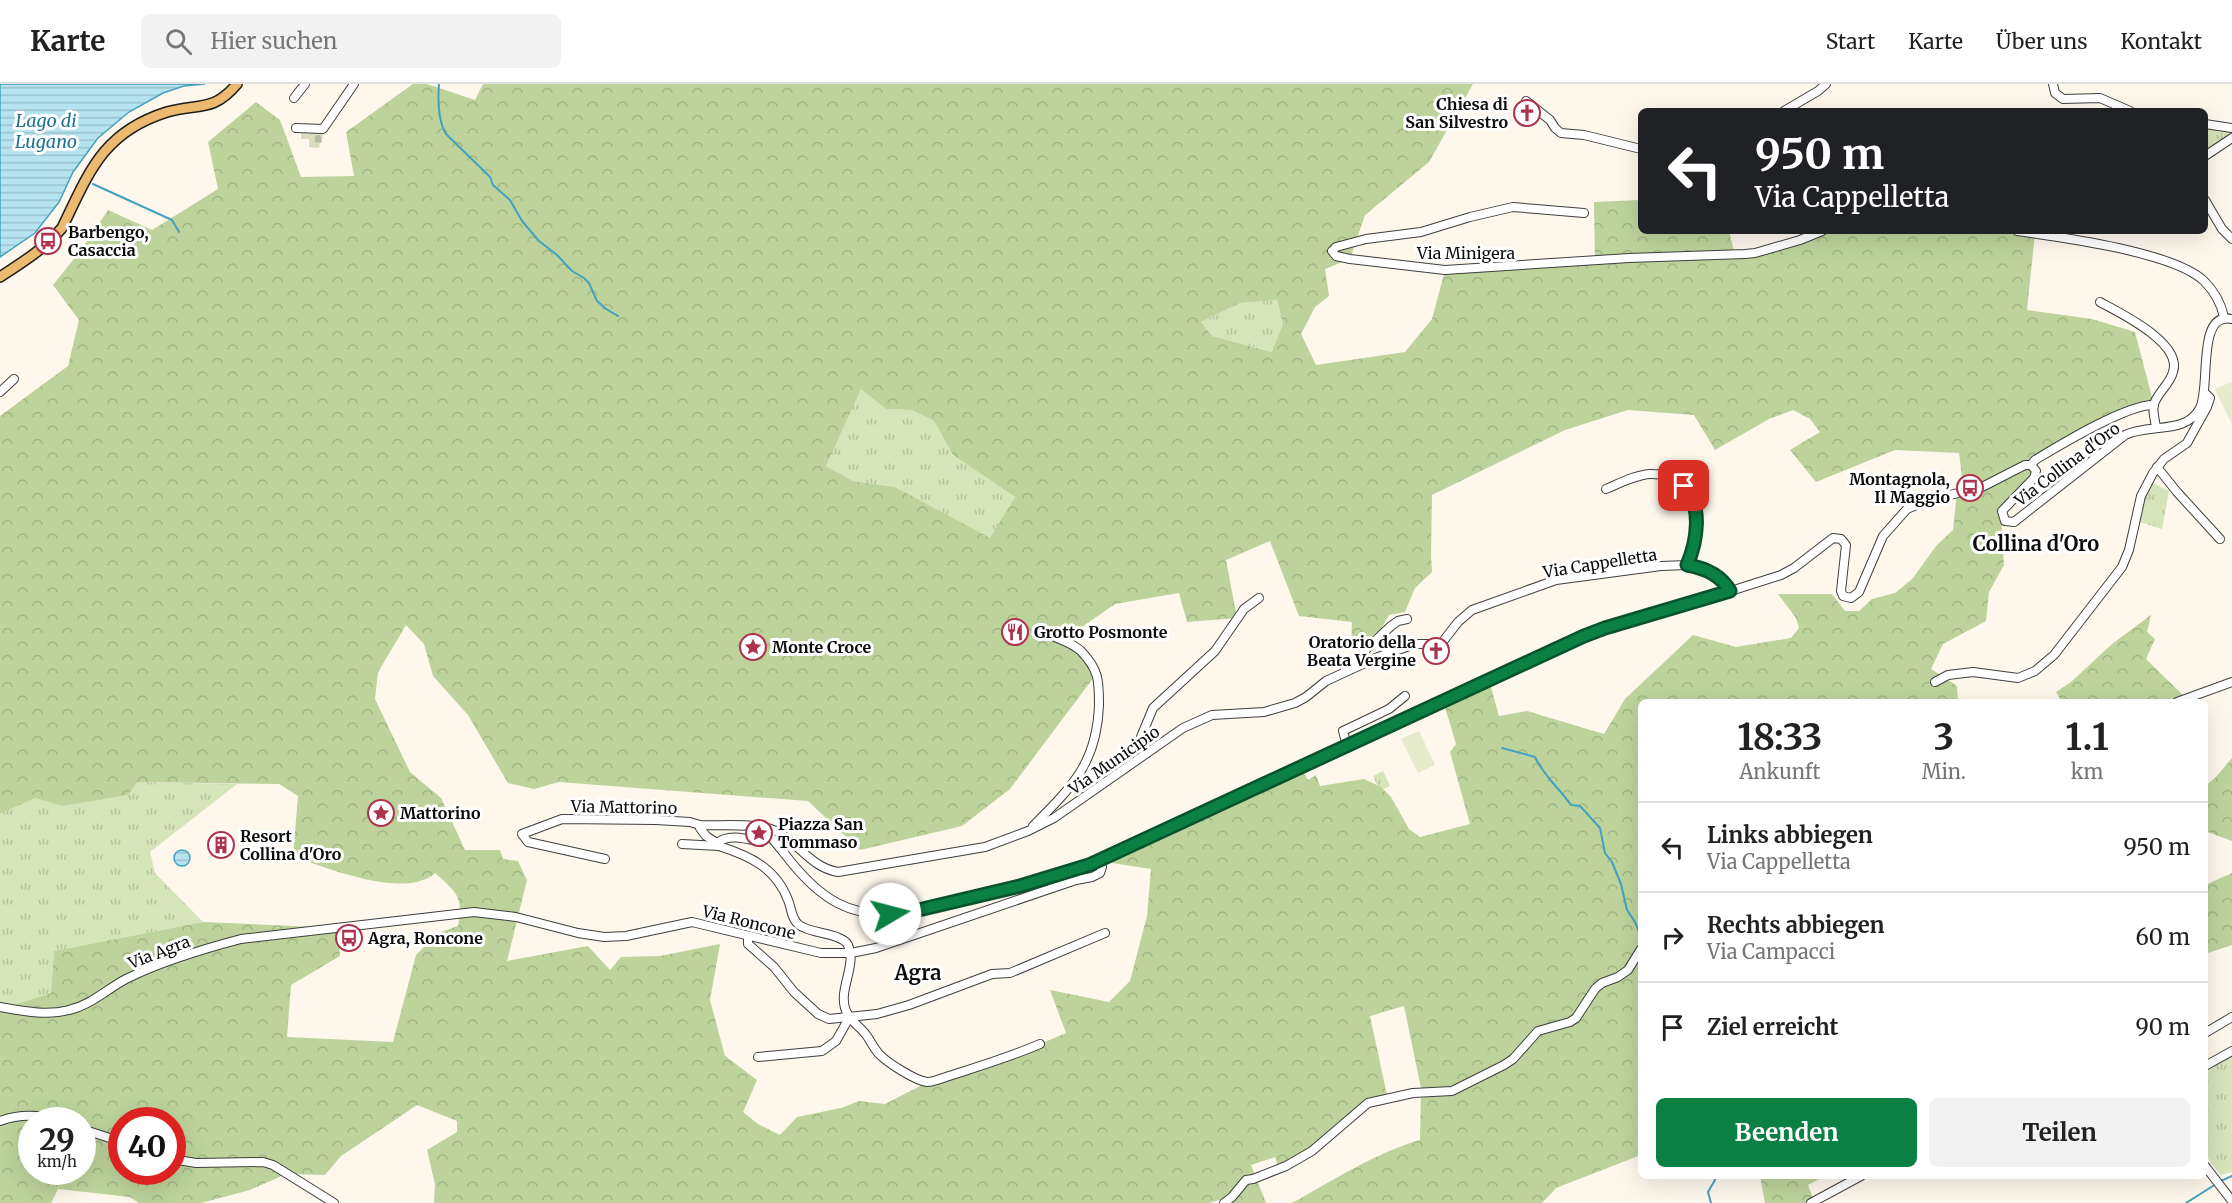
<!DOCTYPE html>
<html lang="de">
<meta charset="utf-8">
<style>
:root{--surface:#fff;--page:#f2f2f2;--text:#222;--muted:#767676;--line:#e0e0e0;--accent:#0b8043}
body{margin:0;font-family:Merriweather,serif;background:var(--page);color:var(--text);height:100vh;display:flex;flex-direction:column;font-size:22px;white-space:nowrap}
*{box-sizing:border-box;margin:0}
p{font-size:20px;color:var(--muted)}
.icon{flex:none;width:33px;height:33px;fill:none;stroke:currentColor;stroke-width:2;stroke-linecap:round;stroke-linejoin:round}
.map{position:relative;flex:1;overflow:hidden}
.sheet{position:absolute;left:1638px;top:615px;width:570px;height:480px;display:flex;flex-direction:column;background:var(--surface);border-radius:9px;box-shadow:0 6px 24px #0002}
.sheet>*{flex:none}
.hud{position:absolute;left:1638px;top:24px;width:570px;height:126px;border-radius:9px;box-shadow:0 6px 24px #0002;background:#202124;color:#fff;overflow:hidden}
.speed{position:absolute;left:18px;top:1023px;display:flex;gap:12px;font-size:30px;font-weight:700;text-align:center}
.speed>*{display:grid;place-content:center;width:78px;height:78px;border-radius:50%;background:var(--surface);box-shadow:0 6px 24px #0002;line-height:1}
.speed small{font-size:15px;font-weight:400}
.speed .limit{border:9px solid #d22;background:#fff;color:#111}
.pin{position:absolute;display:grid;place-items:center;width:51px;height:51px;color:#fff;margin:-26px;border-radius:12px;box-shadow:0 3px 9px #0006}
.me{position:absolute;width:66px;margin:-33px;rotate:82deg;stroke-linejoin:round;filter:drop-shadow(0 0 4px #0008)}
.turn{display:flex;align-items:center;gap:21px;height:126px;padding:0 18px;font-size:27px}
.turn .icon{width:78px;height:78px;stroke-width:2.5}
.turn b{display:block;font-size:42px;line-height:51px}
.eta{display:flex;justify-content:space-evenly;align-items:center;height:102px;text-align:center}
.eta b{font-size:36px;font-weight:700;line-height:42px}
.primary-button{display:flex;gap:12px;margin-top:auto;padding:12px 18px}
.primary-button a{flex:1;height:69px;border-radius:9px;background:var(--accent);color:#fff;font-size:24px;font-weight:700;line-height:69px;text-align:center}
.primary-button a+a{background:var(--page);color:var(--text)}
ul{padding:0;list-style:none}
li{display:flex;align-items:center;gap:18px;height:90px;padding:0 18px;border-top:2px solid var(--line)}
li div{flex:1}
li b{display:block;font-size:22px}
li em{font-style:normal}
header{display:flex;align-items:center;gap:36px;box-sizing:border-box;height:84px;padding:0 30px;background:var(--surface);border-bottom:2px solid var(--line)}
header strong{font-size:28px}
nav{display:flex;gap:33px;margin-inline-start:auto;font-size:21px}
.search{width:420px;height:54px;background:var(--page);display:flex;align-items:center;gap:15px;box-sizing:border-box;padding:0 21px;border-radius:9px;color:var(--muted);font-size:22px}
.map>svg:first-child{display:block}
.grass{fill:url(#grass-tufts)}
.forest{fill:url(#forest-crowns);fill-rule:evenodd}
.cemetery{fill:url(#cemetery-stones)}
.pitch{fill:#e6eccb}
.water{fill:url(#water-rules);stroke:#44a1bf;stroke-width:1.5}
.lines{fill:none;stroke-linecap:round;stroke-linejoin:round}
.stream{stroke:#44a1bf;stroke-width:2}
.minor-casing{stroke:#3f3f3f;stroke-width:10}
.major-casing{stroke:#1d1d1d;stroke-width:12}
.minor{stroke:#fff;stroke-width:8}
.major{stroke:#ebb96f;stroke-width:9}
.route-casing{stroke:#07532c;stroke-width:15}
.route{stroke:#0b8043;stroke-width:10}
.labels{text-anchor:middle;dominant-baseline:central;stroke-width:6;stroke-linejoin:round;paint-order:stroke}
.poi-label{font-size:16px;font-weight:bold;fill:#0c0c0c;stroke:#fff;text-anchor:start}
.street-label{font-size:16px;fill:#0c0c0c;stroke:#fff}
.water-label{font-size:18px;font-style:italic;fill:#227291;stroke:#fff}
.quarter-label{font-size:20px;font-weight:bold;fill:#0c0c0c;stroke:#fff}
</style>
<header>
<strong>Karte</strong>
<div class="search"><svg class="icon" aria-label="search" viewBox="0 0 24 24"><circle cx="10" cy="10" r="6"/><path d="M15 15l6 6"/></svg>Hier suchen</div>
<nav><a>Start</a><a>Karte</a><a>Über uns</a><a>Kontakt</a></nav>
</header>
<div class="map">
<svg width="2232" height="1119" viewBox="0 0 2232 1119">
<defs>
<pattern id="grass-tufts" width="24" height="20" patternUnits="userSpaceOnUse" patternTransform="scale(1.5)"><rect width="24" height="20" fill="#d6e4ba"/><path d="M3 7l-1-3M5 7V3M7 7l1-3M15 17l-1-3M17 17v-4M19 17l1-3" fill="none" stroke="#b6c29f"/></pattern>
<pattern id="forest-crowns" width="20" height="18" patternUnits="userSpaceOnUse" patternTransform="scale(1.5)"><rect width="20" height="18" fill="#bdd39b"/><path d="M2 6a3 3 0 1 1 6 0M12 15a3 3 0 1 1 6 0" fill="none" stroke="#a1b484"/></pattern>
<pattern id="cemetery-stones" width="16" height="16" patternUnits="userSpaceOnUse" patternTransform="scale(1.5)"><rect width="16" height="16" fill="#d8ddc0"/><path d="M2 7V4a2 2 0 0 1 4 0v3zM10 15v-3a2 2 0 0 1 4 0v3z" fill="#b8bca4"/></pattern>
<pattern id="water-rules" width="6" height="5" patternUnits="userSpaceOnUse" patternTransform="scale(1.5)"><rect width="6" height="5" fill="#b6e3f0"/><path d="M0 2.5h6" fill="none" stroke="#9bc2cd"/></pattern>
</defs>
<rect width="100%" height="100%" fill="#fdf7ec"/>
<g class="grass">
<polygon points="2205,41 2232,46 2232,53 2205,70"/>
<polygon points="1277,216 1283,240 1273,268 1212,252 1201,238 1240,219"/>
<polygon points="861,304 886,325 912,326 934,337 953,371 1015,413 990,455 895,403 853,397 826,382"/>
<polygon points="2149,397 2169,407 2162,445 2136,437"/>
<polygon points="1383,687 1390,702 1380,707 1373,692"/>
<polygon points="137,698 237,700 150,768 155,789 203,838 54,867 51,909 0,925 0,730 35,714 62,722"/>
<polygon points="2232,972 2232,1088 2220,1091 2205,1070 2205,988"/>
</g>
<g class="forest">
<path d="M413,0H427L475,16L483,0H1473L1429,78L1365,131L1350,175L1325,185L1329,212L1315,223L1301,250L1316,281L1405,268L1432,235L1445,186L1595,177L1594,118L1641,116V147H1729L1734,167L1745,170L1822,147H2017L2035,149L2027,226L2092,235L2135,248L2154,321L2138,324L2035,376L2036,387L2001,430L2004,481L1989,508L1986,537L1943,560L1931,585L1957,602L1958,618H1641V1071L1556,1104L1542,1119H1292C1334,1096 1375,1069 1420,1056L1421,1004L1404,922L1370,932L1388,1016L1368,1019L1312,1067L1279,1085L1275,1073L1251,1081L1266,1119H1224L1219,1116L1209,1119H434L435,1100L427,1066L457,1048V1037L417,1021L341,1072L325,1091L286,1090L250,1106L201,1119H139L130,1113L58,1105L51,1119H0V925L51,909L54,867L203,838L338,844L340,872L291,901L287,953L393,958L416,871L438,849L458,842C464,812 456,808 435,789C406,816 326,784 293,772L298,712L279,700L137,698L128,711L62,722L35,714L0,730V332L68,282L79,236L53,201L81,166L108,126L152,146L218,105L208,58L256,18L280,36L301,93L354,92L346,48ZM1277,216L1283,240L1272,268L1212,252L1201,238L1240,219ZM861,305L886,325L912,326L934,337L953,371L1015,413L990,454L895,403L853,397L826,382ZM1628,326L1694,331L1715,366L1769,335L1793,326L1810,335L1820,348L1790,366L1816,398L1895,366L1959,369L1964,407H1957L1953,446L1937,461L1912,495L1895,509L1872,515L1859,527H1845L1832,510H1778L1796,534L1799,544L1791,554L1736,563L1693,551L1625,615L1604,650L1527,627L1499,632L1490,600L1445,623L1456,660L1450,668L1470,740L1420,753L1409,745L1391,713L1381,703L1364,695L1320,702L1316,691L1308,696L1303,687L1099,777L1151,785L1147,832L1130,897L1109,918L1050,906L1066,949L1040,960L928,998L885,1020L859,1017L841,1024L797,1033L780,1051L758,1040L743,1028L757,996L725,972L710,916L720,860L660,872L621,873L610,886L588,862L507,877L527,796L518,777L503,775L500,766H465L441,714L410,688L375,615L378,588L406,541L424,560L433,592L468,631L508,699L534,705L559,698L808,717L860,766L962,742L1010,705L1094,593L1072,550L1115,520L1179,509L1187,538L1237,534L1226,476L1270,457L1299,532L1352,538L1351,567L1381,545L1389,531L1405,528L1415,504L1432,488L1431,472L1432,411L1565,346ZM32,1036H82V1088H32ZM122,1036H172V1088H122Z"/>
<polygon points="2151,531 2147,548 2155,555 2146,575 2186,614 2177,618 2062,618 2056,608 2071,598 2112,560"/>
<polygon points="2232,674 2232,757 2205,747 2205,702 2216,693"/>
<polygon points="2232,789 2232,861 2205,870 2205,801"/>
<polygon points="1760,1092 1825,1092 1808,1101 1814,1117 1811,1119 1765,1119"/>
</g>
<polygon class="cemetery" points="301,47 323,48 322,59 320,59 319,64 309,63 309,55 301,55"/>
<g class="pitch">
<polygon points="2231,298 2232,300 2232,341 2215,305"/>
<polygon points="1419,647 1435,681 1418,689 1401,655"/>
</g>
<g class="water">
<polygon points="0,0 205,0 184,2 163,9 129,28 98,54 73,88 59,118 35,149 0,173"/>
<circle cx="182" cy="774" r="8"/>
</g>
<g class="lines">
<g class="stream">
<path d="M439,0C438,14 438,37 446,50L490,93L493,101L510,116L522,137L539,157L557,171L572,187L584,194L589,199L597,217L606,225L618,232"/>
<polyline points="93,100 172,136 179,148"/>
<path d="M1502,664L1535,673C1543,691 1559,704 1571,721L1580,722L1600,744L1605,769L1612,778L1621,800L1627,826L1635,838L1641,853"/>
<polyline points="2221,1097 2232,1092"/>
<polyline points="1711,1119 1708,1108 1715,1096 1714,1092"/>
<polyline points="2186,1119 2216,1100"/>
</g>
<defs>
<g id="minor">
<polyline points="2053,0 2055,9 2063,15 2100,14 2130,27"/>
<polyline points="294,14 305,0"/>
<polyline points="1526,17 1550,36 1555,44 1561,49 1584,51 1641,65"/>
<polyline points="1784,27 1818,7 1826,0"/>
<polyline points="2205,40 2232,44"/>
<polyline points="296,44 323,45 354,0"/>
<polyline points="2205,72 2232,54"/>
<polyline points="2205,116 2222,145 2232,155"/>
<polyline points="1584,129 1513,123 1470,133 1421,148 1366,155 1336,163 1332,167 1336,172 1350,175 1445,186 1629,174 1745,170 1755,169 1800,156 1822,147"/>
<path d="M2017,147C2060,153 2174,168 2204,197C2214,207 2221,219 2224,233"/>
<path d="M2100,218C2120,229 2183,259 2173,288C2170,300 2158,308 2154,320C2152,327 2155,336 2156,343"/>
<polyline points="0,308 14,295"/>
<path d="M2031,381L2035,376C2060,361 2127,320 2154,321"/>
<polyline points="2157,383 2177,408 2220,455"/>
<path d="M1606,405C1620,399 1635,391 1650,390C1703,389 1703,446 1687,481"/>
<polyline points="1345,585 1391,542 1398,537 1407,535"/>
<polyline points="1935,598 1948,591 1973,588 2018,594 2035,587 2054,571 2122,483 2129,466 2141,412 2153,389 2164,375 2187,359 2207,323 2210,314 2204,308"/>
<polyline points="2177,618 2232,598"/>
<polyline points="1347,662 1343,647 1389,625 1405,612"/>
<polyline points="1147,669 1141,658 1141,653 1153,624 1215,567 1244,525 1259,514"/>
<path d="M1033,742C1072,703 1097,679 1099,621C1099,596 1099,586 1081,567C1071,558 1060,556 1049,550"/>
<path d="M764,743C770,753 777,760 784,769C818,814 851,838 910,828L1054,793L1099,777L1605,544L1671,526L1781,491L1794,484L1833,454L1841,455L1846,461L1841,507L1843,512L1851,514L1859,508L1883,452L1907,425L1926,417L1982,403L2025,381H2031L2036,387L2034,394L2002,427L2005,437L2014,438L2125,351C2150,339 2186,351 2200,324C2211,302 2196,227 2232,235"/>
<path d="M764,743L761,758C747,755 729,749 717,759L719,762C750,772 776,784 788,816C792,825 791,835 799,841C811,850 842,849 848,861C857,881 839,904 845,924C848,936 860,942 867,952C871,958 875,966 880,971C888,979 916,997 927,998C934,998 943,994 949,992C980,982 1010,973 1040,960"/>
<polyline points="700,744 706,752 717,759"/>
<polyline points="682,760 719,762"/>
<path d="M605,775L528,758L522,750L562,735L656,736L690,738L700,741C718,742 755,739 771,745C795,753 808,783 838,788L985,763L1028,747L1054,734L1183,644L1212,631L1264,628L1295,619L1306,613L1326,597L1378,573L1415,560H1441L1458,538L1472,526L1556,496L1661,482L1687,481L1700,483L1711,488L1723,497L1730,507"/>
<polyline points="748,852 748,860 774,883 794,908 818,930 829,935 877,930 909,921 992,890 1010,889 1105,849"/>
<path d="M0,923C23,927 46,932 69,926C91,921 107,905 126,895C162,877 203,865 241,855L474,828L516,833L578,849L604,853L626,852L692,838L821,869H851L876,864L1076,796L1092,793L1100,789L1102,783L1099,777"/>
<polyline points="2205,949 2232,933"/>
<polyline points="758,973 822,967 836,957 849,934"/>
<polyline points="2205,982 2232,967"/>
<path d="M0,1037C19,1030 37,1030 56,1036"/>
<polyline points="82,1045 122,1058"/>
<polyline points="172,1075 196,1079 263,1078 273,1081 334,1119"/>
<polyline points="2205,1082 2232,1117"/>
<polyline points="1224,1119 1232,1113 1246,1096 1253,1095 1286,1082 1312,1067 1368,1019 1413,1009 1452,1007 1504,981 1513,975 1538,947 1570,938 1576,934 1595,905 1602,899 1618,893 1628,886 1641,865"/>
<polyline points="1811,1119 1861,1092"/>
</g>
<path id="major" d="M0,193C23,178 44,165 62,144C89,88 103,48 167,28C197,19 213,29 237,0"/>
</defs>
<use href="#minor" class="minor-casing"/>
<use href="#major" class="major-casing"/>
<use href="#minor" class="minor"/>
<use href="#major" class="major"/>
</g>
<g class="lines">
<defs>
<path id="route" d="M890,830L910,828L1020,802L1089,781L1584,552L1605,544L1730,507C1721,491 1705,484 1687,481C1697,458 1703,422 1684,402"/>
</defs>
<use href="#route" class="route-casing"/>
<use href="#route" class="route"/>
</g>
<defs>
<symbol id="church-ring" viewBox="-11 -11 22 22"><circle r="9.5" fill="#fff" stroke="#ae324b" stroke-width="1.5"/><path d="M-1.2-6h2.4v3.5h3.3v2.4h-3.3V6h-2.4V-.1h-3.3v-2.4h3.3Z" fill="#ae324b"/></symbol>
<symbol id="bus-ring" viewBox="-11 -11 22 22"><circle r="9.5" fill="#fff" stroke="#ae324b" stroke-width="1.5"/><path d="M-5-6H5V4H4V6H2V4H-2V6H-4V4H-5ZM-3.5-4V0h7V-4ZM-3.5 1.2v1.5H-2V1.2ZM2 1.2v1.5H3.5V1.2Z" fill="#ae324b"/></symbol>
<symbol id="restaurant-ring" viewBox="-11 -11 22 22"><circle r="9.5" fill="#fff" stroke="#ae324b" stroke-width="1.5"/><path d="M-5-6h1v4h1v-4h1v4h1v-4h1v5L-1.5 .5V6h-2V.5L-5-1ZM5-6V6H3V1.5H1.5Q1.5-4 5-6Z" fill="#ae324b"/></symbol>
<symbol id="sight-ring" viewBox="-11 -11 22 22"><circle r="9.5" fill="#fff" stroke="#ae324b" stroke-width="1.5"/><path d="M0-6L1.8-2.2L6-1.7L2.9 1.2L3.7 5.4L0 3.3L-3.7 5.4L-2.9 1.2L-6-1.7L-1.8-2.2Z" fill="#ae324b"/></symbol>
<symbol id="building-ring" viewBox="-11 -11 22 22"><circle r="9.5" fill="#fff" stroke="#ae324b" stroke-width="1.5"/><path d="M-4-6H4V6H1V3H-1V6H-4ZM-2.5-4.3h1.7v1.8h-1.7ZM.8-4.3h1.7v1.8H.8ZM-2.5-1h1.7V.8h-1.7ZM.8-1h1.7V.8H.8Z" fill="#ae324b"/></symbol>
</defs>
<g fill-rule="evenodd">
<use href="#church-ring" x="1512" y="14" width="30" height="30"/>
<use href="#bus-ring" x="33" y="142" width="30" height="30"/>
<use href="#bus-ring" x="1955" y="389" width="30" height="30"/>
<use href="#restaurant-ring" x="1000" y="533" width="30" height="30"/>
<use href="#sight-ring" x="738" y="548" width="30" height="30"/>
<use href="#church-ring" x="1421" y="552" width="30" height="30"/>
<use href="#sight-ring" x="366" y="714" width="30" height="30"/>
<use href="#sight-ring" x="744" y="734" width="30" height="30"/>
<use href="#building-ring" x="206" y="746" width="30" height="30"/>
<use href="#bus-ring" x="334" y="839" width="30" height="30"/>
</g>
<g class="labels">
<g class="poi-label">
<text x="1508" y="20" text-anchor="end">Chiesa di<tspan x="1508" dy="18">San Silvestro</tspan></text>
<text x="68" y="148">Barbengo,<tspan x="68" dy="18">Casaccia</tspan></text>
<text x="1950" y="395" text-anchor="end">Montagnola,<tspan x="1950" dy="18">Il Maggio</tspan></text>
<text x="1034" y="548">Grotto Posmonte</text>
<text x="1416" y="558" text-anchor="end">Oratorio della<tspan x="1416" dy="18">Beata Vergine</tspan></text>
<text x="772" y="563">Monte Croce</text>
<text x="400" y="729">Mattorino</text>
<text x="778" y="740">Piazza San<tspan x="778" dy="18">Tommaso</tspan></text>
<text x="240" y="752">Resort<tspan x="240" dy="18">Collina d'Oro</tspan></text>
<text x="368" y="854">Agra, Roncone</text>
</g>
<g class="street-label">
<text x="1466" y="169">Via Minigera</text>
<text transform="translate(2067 380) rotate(-37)">Via Collina d'Oro</text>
<text transform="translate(1600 479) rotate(-9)">Via Cappelletta</text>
<text transform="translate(1114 676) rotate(-35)">Via Municipio</text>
<text transform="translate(624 723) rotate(1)">Via Mattorino</text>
<text transform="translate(749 838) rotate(14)">Via Roncone</text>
<text transform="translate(159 868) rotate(-21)">Via Agra</text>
</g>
<g class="water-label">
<text x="46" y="36">Lago di<tspan x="46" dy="21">Lugano</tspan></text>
</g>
<g class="quarter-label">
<text x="2036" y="459">Collina d'Oro</text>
<text x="918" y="888">Agra</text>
</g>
</g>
</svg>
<div class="speed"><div>29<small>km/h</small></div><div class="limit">40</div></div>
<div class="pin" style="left:1684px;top:402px;background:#d93025"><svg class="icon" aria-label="arrive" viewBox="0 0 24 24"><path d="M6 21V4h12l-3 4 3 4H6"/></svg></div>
<svg class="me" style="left:890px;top:830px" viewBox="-20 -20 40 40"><circle r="19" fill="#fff"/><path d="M0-13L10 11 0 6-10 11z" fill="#0b8043"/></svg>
<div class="hud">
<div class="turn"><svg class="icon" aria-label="left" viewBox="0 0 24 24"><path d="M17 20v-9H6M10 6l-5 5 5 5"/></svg><div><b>950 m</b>Via Cappelletta</div></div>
</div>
<section class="sheet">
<div class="eta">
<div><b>18:33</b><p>Ankunft</p></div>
<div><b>3</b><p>Min.</p></div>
<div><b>1.1</b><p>km</p></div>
</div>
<ul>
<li><svg class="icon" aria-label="left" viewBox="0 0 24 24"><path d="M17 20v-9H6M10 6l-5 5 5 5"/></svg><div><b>Links abbiegen</b><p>Via Cappelletta</p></div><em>950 m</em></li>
<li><svg class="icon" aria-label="right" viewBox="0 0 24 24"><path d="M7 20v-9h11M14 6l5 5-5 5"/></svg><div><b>Rechts abbiegen</b><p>Via Campacci</p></div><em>60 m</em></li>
<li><svg class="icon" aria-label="arrive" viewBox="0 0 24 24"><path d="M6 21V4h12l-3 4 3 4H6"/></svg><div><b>Ziel erreicht</b></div><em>90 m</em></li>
</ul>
<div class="primary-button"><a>Beenden</a><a>Teilen</a></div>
</section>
</div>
